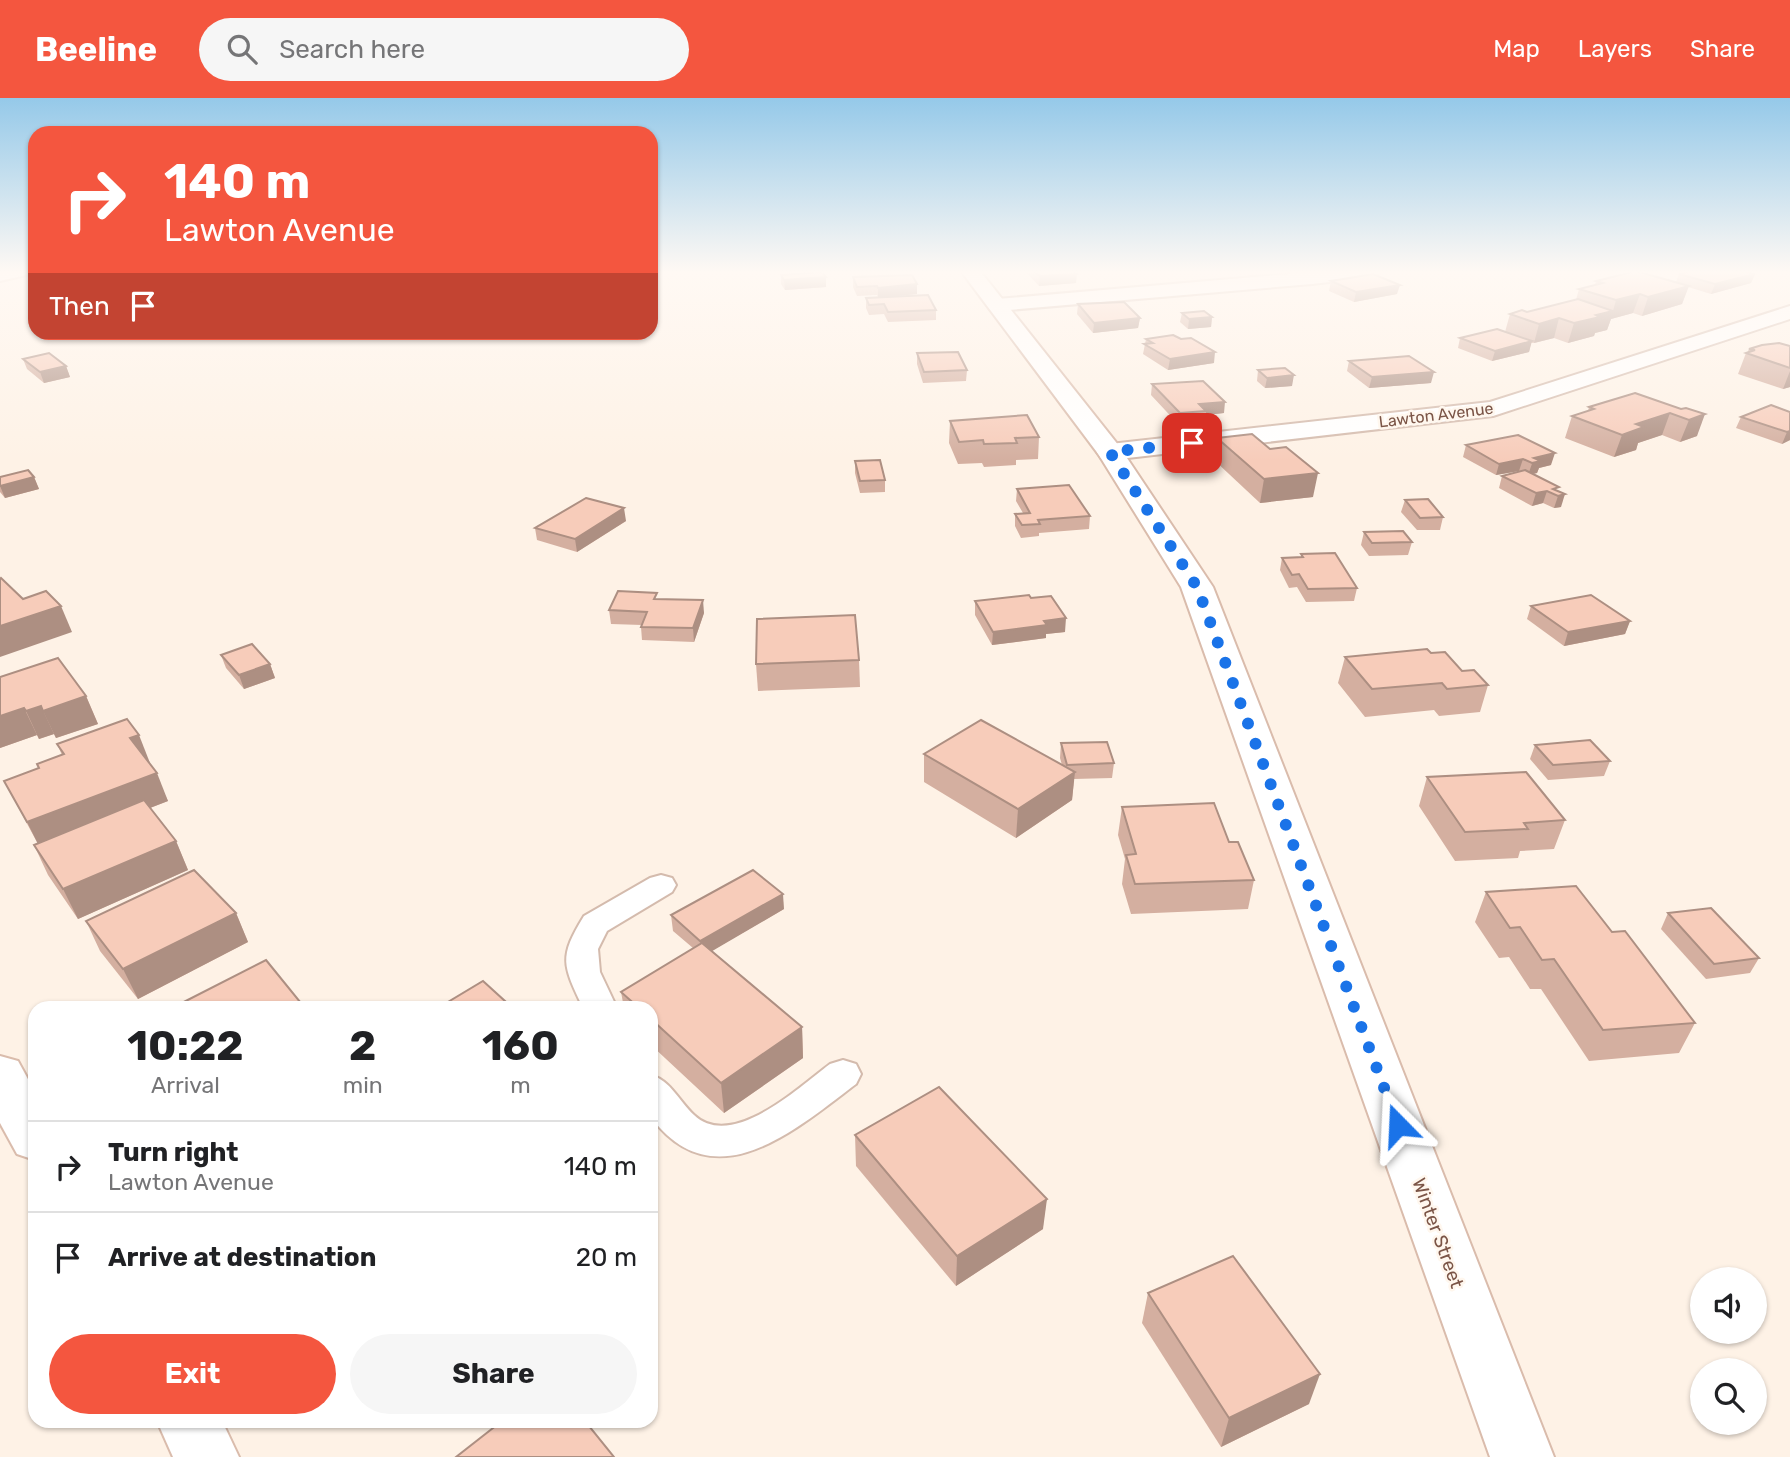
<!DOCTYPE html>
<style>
:root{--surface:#fff;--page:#f6f6f6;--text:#202124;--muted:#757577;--line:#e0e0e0;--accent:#f4563f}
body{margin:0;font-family:Rubik,sans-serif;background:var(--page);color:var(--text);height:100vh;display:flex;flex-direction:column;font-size:26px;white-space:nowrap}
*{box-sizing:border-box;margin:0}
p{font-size:23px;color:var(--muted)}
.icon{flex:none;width:38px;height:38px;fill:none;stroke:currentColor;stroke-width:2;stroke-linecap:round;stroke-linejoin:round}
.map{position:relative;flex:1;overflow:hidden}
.side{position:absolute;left:28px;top:903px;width:630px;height:427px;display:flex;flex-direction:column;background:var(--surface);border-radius:21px;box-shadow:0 2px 5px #0004}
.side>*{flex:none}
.guide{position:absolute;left:28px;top:28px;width:630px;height:214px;border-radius:21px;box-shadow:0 2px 5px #0004;background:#f4563f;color:#fff;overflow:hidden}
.tools{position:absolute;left:1690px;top:1169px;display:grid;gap:14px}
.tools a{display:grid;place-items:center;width:77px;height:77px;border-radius:50%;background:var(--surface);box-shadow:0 2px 5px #0004;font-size:35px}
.pin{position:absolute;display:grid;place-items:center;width:60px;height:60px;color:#fff;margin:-30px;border-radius:14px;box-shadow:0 4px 10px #0006}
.me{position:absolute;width:77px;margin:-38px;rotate:339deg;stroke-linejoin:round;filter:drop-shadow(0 0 5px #0008)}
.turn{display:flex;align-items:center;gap:24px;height:147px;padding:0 21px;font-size:32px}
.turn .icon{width:91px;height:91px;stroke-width:2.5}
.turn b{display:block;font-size:49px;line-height:60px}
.then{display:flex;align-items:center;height:66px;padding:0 21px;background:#0003;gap:14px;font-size:26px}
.eta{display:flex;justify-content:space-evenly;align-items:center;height:119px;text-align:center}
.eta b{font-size:42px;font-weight:700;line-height:49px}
.cta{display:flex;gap:14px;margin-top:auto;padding:14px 21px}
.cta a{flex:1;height:80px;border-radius:42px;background:var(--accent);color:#fff;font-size:28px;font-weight:700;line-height:80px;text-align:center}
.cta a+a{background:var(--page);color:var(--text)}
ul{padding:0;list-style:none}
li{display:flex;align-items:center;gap:21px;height:91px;padding:0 21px;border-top:2px solid var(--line)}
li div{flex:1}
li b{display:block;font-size:26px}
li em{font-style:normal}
header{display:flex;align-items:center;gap:42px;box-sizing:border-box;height:98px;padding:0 35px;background:var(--accent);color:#fff}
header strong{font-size:33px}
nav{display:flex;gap:38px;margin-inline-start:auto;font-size:24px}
.search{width:490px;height:63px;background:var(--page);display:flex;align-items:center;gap:18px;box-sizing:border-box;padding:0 24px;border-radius:38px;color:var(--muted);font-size:26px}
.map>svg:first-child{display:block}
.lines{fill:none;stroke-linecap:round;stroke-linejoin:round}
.lane-casing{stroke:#d4bbad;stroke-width:4}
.street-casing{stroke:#d4bbad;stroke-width:4}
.secondary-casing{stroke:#dabcac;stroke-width:4}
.lane{fill:#fff;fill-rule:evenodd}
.street{fill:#fff;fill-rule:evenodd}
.secondary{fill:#fff;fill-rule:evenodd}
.wall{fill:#d4afa0}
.shaded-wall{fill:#ad8f82}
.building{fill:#f7ccba;stroke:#ad8f82;stroke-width:2}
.route{stroke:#1a73e8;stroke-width:12;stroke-dasharray:0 21.6}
.labels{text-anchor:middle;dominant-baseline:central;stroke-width:5;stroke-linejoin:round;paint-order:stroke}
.far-street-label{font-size:16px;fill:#7b5547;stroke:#fff7ee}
.street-label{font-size:19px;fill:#7b5547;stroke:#fff7ee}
</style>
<header>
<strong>Beeline</strong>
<div class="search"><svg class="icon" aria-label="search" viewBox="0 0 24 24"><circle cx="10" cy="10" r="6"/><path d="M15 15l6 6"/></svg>Search here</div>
<nav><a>Map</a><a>Layers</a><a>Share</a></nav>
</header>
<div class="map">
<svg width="1790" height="1359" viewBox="0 0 1790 1359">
<rect width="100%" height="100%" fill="#fef2e6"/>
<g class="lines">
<defs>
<g id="lane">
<path d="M661,777L672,780L676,787L672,794L607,833L598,851L600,874L617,910H583C563,867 558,860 584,818L650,780Z"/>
<path d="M843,962L856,966L861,976L856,986C795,1032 714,1104 651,1019V977C671,983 678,1002 694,1017C732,1053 799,989 830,966Z"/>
</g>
<g id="street">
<polygon points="1325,173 1382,173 1372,179 1312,186 997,213 990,211 987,207 990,203 997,201"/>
<polygon points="1790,208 1790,221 1493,318 1110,362 1101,360 1097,354 1101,348 1110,346 1490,304"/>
</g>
<g id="secondary">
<polygon points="0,173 35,173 35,175 0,183"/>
<polygon points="961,173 980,173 1119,348 1213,489 1554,1359 1490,1359 1181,489 1099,357"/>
<polygon points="0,958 18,963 35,994 35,1062 17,1056 0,1025"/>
<polygon points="157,1323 222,1323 239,1359 173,1359"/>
</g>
</defs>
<use href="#lane" class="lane-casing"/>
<use href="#street" class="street-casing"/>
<use href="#secondary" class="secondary-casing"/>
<use href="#lane" class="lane"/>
<use href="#street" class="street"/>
<use href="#secondary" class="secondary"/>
</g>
<g class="wall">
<polygon points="1025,173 1073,173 1076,185 1039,188"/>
<polygon points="1679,176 1755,176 1751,185 1711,196 1688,189 1682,206 1642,218 1633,215 1611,221 1607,232 1595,235 1594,238 1568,245 1554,240 1534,245 1531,245 1529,254 1492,263 1458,250 1460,240 1505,234 1510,216 1527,214 1576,202 1579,191 1595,187 1596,183 1676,184"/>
<polygon points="781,177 826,189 785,192 781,186"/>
<polygon points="853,179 917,196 889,199 936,212 936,222 888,224 884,216 869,217 866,210 866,200 878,199 877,197 857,198 853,189"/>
<polygon points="1331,183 1397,196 1354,204 1329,193"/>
<polygon points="1078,206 1140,220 1138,230 1093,235 1077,216"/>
<polygon points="1182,215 1212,219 1211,229 1188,231 1180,224"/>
<polygon points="1146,241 1214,265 1168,272 1143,256"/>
<polygon points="1790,248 1790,289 1783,291 1738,276 1746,255 1747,255 1749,251"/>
<polygon points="917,255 967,272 966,283 923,285 917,266"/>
<polygon points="23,261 66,268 70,279 44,285 27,271"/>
<polygon points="1349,263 1431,285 1369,290 1347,273"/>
<polygon points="1258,272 1292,288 1265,290 1257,283"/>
<polygon points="1152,286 1224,315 1206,317 1205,325 1179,327 1151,297"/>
<polygon points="1589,309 1681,311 1686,310 1697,338 1680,344 1662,337 1638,345 1636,352 1614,359 1565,340 1572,318 1588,313"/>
<polygon points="1790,314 1790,342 1782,346 1736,330 1741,319"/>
<polygon points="950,323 1039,339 1038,361 1016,362 1016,367 984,369 982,365 958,366 949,345"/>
<polygon points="1217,340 1313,399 1260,405 1214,362"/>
<polygon points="1466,347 1551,367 1539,370 1537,375 1533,376 1558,393 1561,409 1554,410 1543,405 1532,408 1499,390 1502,378 1521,373 1519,373 1496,377 1463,359"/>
<polygon points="855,363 885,382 885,394 860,395 855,375"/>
<polygon points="0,379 34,379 39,391 5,400 0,394"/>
<polygon points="1017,391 1090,418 1089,431 1039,435 1039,438 1021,440 1015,428 1015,416 1023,415 1016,403"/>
<polygon points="1405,402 1443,419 1440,432 1417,432 1401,414"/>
<polygon points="626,423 577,454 537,442 535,430"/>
<polygon points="1364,434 1412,444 1408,457 1369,458 1361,447"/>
<polygon points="1301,456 1357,490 1354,503 1306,504 1297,489 1289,490 1280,472 1282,460 1301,459"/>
<polygon points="1031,500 1065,534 1046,536 1046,540 992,547 975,517 975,503"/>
<polygon points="658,501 704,515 694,544 642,542 641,529 642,527 611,526 609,512"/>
<polygon points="1531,508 1630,523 1625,536 1564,548 1527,521"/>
<polygon points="1431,555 1488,587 1480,614 1439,618 1434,612 1365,619 1338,585 1345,559"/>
<polygon points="221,557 270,566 275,580 244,591 226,570"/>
<polygon points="859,562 860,589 758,593 756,566"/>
<polygon points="0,579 86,598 98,626 56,640 54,636 39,641 37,637 0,650"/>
<polygon points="1061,645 1114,665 1112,680 1074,681 1072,702 1016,740 924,684 924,656 1062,667 1060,660"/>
<polygon points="57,646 150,665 149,665 168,703 150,710 176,743 188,772 78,821 48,777 34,747 38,746 4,683 39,671 62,657"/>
<polygon points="1535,647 1610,663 1604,678 1548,682 1530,661"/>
<polygon points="1427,679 1565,722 1554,751 1520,753 1518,760 1455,763 1419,708"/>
<polygon points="1122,709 1229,744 1254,782 1248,811 1131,816 1122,786 1125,761 1118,737"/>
<polygon points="1486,794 1612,834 1695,925 1679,955 1589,963 1541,891 1530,891 1509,859 1499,860 1475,824"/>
<polygon points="784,811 711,853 802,929 803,960 724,1015 651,947 651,910 624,910 621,894 693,850 673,833 671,817"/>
<polygon points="236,815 248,844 138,901 100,853 86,823"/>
<polygon points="1668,815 1759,860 1750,875 1706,881 1661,831"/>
<polygon points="855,1037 1043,1131 956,1188 856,1068"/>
<polygon points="1148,1195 1309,1306 1221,1349 1142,1225"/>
</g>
<g class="shaded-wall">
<polygon points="1077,176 1076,185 1039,188 1040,178"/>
<polygon points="1755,176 1751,185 1711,196 1715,186"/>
<polygon points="826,179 826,189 785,192 784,182"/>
<polygon points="917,186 917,196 878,200 878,190"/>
<polygon points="1400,187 1397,196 1354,204 1356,194"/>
<polygon points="1689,188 1682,206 1642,218 1648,199"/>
<polygon points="1640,196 1633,215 1611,221 1607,232 1595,235 1594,238 1568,245 1574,225 1596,217 1613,213 1616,202"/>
<polygon points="1212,219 1211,229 1188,231 1189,221"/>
<polygon points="1140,220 1138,230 1093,235 1094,225"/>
<polygon points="1559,220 1554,240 1534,245 1539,226"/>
<polygon points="1532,243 1529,254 1492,263 1495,253"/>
<polygon points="1215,254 1214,265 1168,272 1170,261"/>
<polygon points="66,268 70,279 44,285 40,274"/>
<polygon points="1790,273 1790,289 1783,291"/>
<polygon points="1434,274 1431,285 1369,290 1372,279"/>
<polygon points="1294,277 1292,288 1265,290 1267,280"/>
<polygon points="1225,304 1224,315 1206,317 1206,313 1199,306"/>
<polygon points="1670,315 1662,337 1638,345 1636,352 1614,359 1622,337 1636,326"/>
<polygon points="1705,316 1697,338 1680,344 1689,322"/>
<polygon points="1790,333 1790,342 1782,346 1787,334"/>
<polygon points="1555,355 1551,367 1539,370 1537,375 1528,377 1534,360"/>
<polygon points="1523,361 1519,373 1496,377 1499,366"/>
<polygon points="1318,375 1313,399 1260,405 1264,381"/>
<polygon points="34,379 39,391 5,400 0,388"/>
<polygon points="1547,393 1543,405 1532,408 1536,395"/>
<polygon points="1565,396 1561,409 1554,410 1558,398"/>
<polygon points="624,410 626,423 577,454 575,441"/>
<polygon points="703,502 704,515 694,544 693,530"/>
<polygon points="61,508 72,534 0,559 0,528"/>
<polygon points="1066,520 1065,534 1046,536 1046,540 992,547 993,534 1044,523"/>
<polygon points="1630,523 1625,536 1564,548 1568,534"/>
<polygon points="270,566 275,580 244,591 239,577"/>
<polygon points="86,598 98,626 56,640 43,613"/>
<polygon points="41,608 54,636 39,641 26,613"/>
<polygon points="24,610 37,637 0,650 0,618"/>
<polygon points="139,637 150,665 142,668 130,640"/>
<polygon points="1075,674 1072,702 1016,740 1018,711"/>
<polygon points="157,675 168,703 41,752 27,724"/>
<polygon points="176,743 188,772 78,821 63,791"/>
<polygon points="783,796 784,811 702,859 700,843"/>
<polygon points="236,815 248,844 138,901 123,871"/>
<polygon points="506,904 508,910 497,910"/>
<polygon points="802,929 803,960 724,1015 721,985"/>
<polygon points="1047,1101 1043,1131 956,1188 957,1158"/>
<polygon points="1320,1276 1309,1306 1221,1349 1229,1320"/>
</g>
<g class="building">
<polygon points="1034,173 1073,173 1077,176 1040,178"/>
<polygon points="1636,173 1689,188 1648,199 1640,196 1616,202 1579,191 1603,185 1596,183"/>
<polygon points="1693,173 1743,173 1755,176 1715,186 1679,176"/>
<polygon points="822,174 826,179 784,182 781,177"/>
<polygon points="1373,176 1400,187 1356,194 1331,183"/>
<polygon points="912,177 917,186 878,190 877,188 857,189 853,179"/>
<polygon points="928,197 936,212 888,214 884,206 869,207 866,200"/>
<polygon points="1578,201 1613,213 1596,217 1600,219 1574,225 1559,220 1539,226 1510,216 1522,212 1527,214"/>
<polygon points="1124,204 1140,220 1094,225 1078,206"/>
<polygon points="1204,213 1212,219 1189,221 1182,215"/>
<polygon points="1497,231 1532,243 1495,253 1460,240"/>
<polygon points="1173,237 1181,241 1191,240 1215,254 1170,261 1144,246 1153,245 1146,241"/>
<polygon points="1779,245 1790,248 1790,270 1746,255 1755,252 1749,251 1762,247"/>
<polygon points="958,254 967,272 924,274 917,255"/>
<polygon points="49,255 66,268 40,274 23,261"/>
<polygon points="1409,258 1434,274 1372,279 1349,263"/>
<polygon points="1285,270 1294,277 1267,280 1258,272"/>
<polygon points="1203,283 1225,304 1199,306 1206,313 1180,315 1152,286"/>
<polygon points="1635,295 1681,311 1686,310 1705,316 1689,322 1670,315 1636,326 1644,329 1622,337 1572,318 1594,311 1589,309"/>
<polygon points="1771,307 1790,314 1790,333 1787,334 1741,319"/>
<polygon points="1027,317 1039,339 1015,340 1017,345 984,346 983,342 959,344 950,323"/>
<polygon points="1252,336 1270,351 1286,349 1318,375 1264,381 1217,340"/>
<polygon points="1518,337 1555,355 1534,360 1541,363 1532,365 1523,361 1499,366 1466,347"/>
<polygon points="880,362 885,382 860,383 855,363"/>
<polygon points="28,372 34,379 0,388 0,379"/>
<polygon points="1525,372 1559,389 1553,391 1565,396 1558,398 1547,393 1536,395 1502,378"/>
<polygon points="1069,387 1090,418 1038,422 1040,426 1022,427 1015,416 1030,415 1017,391"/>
<polygon points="586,400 624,410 575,441 535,430"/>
<polygon points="1428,401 1443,419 1420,420 1405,402"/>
<polygon points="1403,433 1412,444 1372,445 1364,434"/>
<polygon points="1335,455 1357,490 1308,491 1299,476 1292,477 1282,460 1303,459 1301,456"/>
<polygon points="1,480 23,501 46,493 61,508 0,528 0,481"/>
<polygon points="618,493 657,495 654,501 703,502 693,530 641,529 647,514 609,512"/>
<polygon points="1029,497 1031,500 1051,498 1066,520 1044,523 1047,527 993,534 975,503"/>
<polygon points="1591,497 1630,523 1568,534 1531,508"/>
<polygon points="855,517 859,562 756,566 757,521"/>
<polygon points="252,546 270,566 239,577 221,557"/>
<polygon points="1427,551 1431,555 1445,554 1462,573 1474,572 1488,587 1447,591 1442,585 1372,591 1345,559"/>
<polygon points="58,560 86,598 43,613 41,608 26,613 24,610 0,618 0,579"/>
<polygon points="127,621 139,637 130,640 157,675 27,724 4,683 39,670 37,666 64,656 57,646"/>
<polygon points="981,622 1075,674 1018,711 924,656"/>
<polygon points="1590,642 1610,663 1553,667 1535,647"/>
<polygon points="1107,644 1114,665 1067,667 1061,645"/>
<polygon points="1526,674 1565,722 1524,725 1528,731 1465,734 1427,679"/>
<polygon points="144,702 176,743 63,791 34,747"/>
<polygon points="1214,705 1229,744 1238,744 1254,782 1135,786 1126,757 1136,756 1122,709"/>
<polygon points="194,772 236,815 123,871 86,823"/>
<polygon points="753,772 783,796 700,843 671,817"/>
<polygon points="1576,788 1612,834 1625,833 1695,925 1603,932 1554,861 1542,862 1520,829 1510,830 1486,794"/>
<polygon points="1711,810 1759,860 1714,866 1668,815"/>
<polygon points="702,845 802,929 721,985 651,921 651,910 639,910 621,894"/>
<polygon points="266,862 305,910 172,910"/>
<polygon points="483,883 506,904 497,910 438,910"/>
<polygon points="939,989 1047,1101 957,1158 855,1037"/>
<polygon points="1233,1158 1320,1276 1229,1320 1148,1195"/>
<polygon points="502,1323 585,1323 614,1359 456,1359"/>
</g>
<linearGradient id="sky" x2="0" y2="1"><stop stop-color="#95c9e9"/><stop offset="0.48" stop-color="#fff9f4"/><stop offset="1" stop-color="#fff9f4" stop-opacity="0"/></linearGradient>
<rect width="1790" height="363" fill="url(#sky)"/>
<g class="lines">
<polyline class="route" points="1192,345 1110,354 1197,489 1398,1027"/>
</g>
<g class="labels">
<g class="far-street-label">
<text transform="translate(1436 317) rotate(-7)">Lawton Avenue</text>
</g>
<g class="street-label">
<text transform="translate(1438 1135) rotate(70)">Winter Street</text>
</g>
</g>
</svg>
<div class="tools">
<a><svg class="icon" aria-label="sound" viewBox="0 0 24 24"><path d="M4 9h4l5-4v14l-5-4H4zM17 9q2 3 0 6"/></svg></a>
<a><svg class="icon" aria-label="search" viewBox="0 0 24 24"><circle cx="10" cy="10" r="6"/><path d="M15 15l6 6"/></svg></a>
</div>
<div class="pin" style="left:1192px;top:345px;background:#d93025"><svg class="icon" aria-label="arrive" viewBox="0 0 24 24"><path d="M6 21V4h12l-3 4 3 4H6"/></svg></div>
<svg class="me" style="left:1398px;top:1027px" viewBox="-20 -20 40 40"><path d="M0-17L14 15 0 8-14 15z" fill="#1a73e8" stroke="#fff" stroke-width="4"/></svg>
<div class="guide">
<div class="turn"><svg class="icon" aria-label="right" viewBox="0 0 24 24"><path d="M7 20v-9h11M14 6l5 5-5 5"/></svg><div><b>140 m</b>Lawton Avenue</div></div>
<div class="then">Then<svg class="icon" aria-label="arrive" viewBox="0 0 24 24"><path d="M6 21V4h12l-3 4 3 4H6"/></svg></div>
</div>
<section class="side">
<div class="eta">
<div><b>10:22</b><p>Arrival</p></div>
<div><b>2</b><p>min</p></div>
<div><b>160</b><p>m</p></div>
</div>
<ul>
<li><svg class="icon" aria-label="right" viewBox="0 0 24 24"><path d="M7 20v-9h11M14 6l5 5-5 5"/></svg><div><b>Turn right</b><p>Lawton Avenue</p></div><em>140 m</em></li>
<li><svg class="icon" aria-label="arrive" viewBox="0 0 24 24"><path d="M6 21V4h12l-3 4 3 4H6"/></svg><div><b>Arrive at destination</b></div><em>20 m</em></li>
</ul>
<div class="cta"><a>Exit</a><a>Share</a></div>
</section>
</div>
